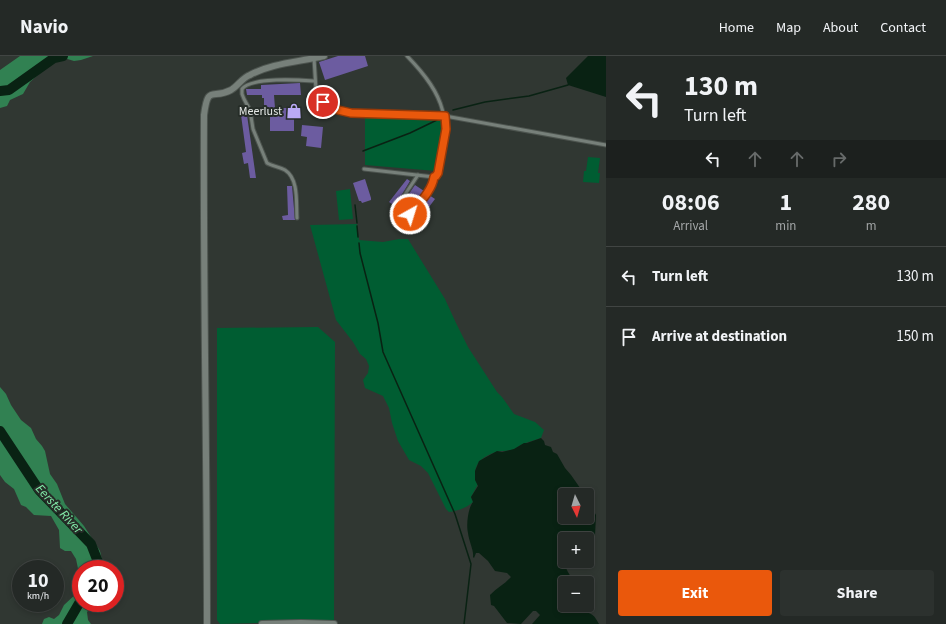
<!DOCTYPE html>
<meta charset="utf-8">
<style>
:root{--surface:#242926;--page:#2c312e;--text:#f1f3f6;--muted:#a3a6a7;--line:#414543;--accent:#ea580c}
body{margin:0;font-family:"Source Sans 3",sans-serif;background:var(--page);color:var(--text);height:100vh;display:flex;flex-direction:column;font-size:15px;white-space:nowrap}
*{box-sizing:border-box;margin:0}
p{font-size:13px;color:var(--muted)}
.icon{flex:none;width:22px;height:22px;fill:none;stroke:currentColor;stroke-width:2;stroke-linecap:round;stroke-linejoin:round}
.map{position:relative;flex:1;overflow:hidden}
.panel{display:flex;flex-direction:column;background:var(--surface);width:340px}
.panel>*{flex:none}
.top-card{background:#242926;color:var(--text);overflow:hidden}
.needle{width:26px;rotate:175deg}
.controls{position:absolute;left:558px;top:432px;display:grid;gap:8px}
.controls a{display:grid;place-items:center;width:36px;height:36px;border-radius:4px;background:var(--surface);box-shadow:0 2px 6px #0003,0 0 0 1px var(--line);font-size:20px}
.speed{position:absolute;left:12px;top:504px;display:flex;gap:8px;font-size:20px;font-weight:700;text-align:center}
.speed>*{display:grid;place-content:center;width:52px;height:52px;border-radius:50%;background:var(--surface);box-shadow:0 2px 6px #0003,0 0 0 1px var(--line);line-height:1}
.speed small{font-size:10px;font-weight:400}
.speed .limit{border:6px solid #d22;background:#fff;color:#111}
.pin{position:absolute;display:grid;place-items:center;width:34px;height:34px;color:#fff;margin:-17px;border:2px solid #fff;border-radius:50%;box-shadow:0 1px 4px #0007}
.me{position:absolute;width:44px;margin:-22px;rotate:39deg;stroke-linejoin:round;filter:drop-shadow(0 0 3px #0008)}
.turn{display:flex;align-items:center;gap:14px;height:84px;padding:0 12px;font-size:18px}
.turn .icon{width:52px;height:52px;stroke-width:2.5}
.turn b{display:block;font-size:28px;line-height:34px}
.lanes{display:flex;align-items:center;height:38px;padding:0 12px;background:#0003;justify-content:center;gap:20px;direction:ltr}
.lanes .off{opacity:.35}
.eta{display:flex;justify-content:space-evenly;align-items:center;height:68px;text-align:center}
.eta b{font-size:24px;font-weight:700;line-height:28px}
.cta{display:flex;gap:8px;margin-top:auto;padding:8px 12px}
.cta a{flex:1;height:46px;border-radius:4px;background:var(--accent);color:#fff;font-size:16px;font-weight:700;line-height:46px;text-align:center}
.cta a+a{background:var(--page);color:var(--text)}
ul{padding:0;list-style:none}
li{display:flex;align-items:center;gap:12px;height:60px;padding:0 12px;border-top:1px solid var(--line)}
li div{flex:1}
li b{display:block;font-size:15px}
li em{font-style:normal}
header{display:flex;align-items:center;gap:24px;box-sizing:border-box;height:56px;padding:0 20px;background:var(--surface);border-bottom:1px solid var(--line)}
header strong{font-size:19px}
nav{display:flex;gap:22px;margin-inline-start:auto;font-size:14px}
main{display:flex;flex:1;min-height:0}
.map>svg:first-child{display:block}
.green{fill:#005d32}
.forest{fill:#318152}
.water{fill:#092213}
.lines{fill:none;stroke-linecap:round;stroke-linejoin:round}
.stream{stroke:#092213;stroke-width:1.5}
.river{stroke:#092213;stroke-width:10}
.building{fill:#6c5ca0}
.service-casing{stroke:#4d544f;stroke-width:5}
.minor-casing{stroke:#4d544f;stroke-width:8}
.service{stroke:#77807a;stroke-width:3}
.minor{stroke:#77807a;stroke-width:6}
.route-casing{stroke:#983908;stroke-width:10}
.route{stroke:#ea580c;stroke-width:7}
.labels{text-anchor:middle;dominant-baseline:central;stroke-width:4;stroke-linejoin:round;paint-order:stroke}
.poi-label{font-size:12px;fill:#e5e9e6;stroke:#262d28;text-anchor:end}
.water-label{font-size:13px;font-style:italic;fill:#83edaa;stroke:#262d28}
</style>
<header>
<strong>Navio</strong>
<nav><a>Home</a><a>Map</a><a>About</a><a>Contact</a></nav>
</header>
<main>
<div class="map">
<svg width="606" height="568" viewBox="0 0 606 568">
<rect width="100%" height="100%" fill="#303732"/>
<g class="green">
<polygon points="365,61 441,65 444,68 436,115 365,109"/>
<polygon points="588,101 600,102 598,117 600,117 599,127 583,126 584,115 586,115"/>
<polygon points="350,133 353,163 339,164 336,135"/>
<path d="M357,168L359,184L383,186L399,183H408L445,243L456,267L468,291L497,336L502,341L514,358L535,366L544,374L541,382C535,384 528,386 523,388C519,389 516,393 512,394C507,395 501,395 496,396C480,401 470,411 478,428L471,441L473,446C467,452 457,455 449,456L446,453L428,417L421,410L409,404L398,385L392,367L389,352L383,340L365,332L363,324L368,317L369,310L366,303L360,298L353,286L336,264L310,169Z"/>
<polygon points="318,271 335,286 334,565 220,568 217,564 217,272"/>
</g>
<g class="forest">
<polygon points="20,0 93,0 81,4 74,5 64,2 51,7 30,26 23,38 10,44 7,50 0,52 0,14"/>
<path d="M0,331L6,338L11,349L21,364L31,372L36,383L42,390L45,395L50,418L57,428L65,448L84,470L100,495L104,513H81V547L98,548C95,552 90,552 87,556L88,564L91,568H42L44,563L49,561L54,563L59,559L64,549L77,537L81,527L76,503L71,495H65L60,492L59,474L51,460L34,459L26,451L21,449L14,433L5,426L0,419Z"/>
</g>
<g class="water">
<polygon points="588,0 606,0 606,41 568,29 566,22"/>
<path d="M541,382L544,385L545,389L551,391L553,396L557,398L565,412L571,419L585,439H565V461H587V441C592,446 592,453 596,459L595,480L588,483H565C565,493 564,503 566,512C568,517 572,522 574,527H565V549H575V553C585,561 590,550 599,568H532L540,559L536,555H533L521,568L507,567L494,550L491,549L490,539C497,532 505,528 511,521L507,517L495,515L488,505L479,497H476L474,502L473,501C474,494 469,486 468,477C466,469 468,452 473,446L471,441L478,430L475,424V415L479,405L497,395L502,396L514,393L524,387H527Z"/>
</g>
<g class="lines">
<g class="stream">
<polyline points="453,54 485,46 529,40 568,29"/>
<polyline points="363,95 410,77 437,64"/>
<polyline points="355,149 357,167"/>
<polyline points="357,170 358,181"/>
<polyline points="359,187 360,197 378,267 383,296 455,458 471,508 464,568"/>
</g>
<g class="river">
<polyline points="0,35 9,34 54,2 63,0"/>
<polyline points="0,375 39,434 91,488 100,511 99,513"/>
<polyline points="67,568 81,544"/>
</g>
</g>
<g class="building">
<polygon points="338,0 365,0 368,10 325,24 319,6"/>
<polygon points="300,27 301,39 274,39 275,52 299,52 299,58 294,58 294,75 270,75 270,58 264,58 264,42 262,42 262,39 247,39 246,33 261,33 261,29"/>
<polygon points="241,59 247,59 256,122 250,122 248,107 244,108 242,97 246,96"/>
<polygon points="302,69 323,71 321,92 306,90 307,81 301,80"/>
<polygon points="365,123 371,142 371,144 362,147 361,145 359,145 353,127"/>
<polygon points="407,123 410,125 395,150 389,146"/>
<polygon points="415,129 424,135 410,154 402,148"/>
<polygon points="287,130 292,130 295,164 283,164 282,160 288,159"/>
<polygon points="429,139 435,143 417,167 410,162"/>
</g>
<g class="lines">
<defs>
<g id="service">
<polyline points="314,2 316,34 323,46 334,53 351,57 445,60 606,89"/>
<path d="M364,113L434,121L438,119C452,64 446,40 407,0"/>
<path d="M418,119L398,149L410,158C419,147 431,136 434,121"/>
<path d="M297,162C296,147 299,123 285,114C279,111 272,110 267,107L253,73L250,54L244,43L242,38V33C251,21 300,24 314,25"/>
</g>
<g id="minor">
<path d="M207,568C207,398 203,229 204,59C208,28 212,44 231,34C238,30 242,22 250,19C272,7 299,6 324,0"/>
<polyline points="262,568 301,567 334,568"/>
</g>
</defs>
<use href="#service" class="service-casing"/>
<use href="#minor" class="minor-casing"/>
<use href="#service" class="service"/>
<use href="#minor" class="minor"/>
</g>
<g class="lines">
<defs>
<path id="route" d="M323,46L334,53L351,57L445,60L446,73L438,117L436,120L434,121C432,135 419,147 410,158"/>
</defs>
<use href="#route" class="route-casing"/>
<use href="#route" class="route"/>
</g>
<defs>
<symbol id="shop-bare" viewBox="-9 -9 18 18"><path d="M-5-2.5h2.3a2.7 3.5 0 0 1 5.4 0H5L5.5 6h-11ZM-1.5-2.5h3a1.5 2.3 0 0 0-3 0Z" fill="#baaaf6" stroke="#262d28" stroke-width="2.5" paint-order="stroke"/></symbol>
</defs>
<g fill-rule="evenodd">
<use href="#shop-bare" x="283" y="44" width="22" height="22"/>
</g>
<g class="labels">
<g class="poi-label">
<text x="282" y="55">Meerlust</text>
</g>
<g class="water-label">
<text transform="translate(59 453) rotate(47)">Eerste River</text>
</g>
</g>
</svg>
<div class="controls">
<a><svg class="needle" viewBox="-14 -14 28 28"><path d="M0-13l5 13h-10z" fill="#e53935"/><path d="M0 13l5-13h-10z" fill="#a3a6a7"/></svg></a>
<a>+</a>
<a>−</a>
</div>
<div class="speed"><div>10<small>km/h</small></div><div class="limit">20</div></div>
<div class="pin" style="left:323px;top:46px;background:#d93025"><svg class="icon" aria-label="arrive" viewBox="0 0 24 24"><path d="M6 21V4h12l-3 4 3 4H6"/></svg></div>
<svg class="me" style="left:410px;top:158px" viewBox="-20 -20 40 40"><circle r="17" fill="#ea580c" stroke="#fff" stroke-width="3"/><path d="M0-11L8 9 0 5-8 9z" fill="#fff"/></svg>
</div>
<section class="panel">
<div class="top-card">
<div class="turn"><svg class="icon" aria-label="left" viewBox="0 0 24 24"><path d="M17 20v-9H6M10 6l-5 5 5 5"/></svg><div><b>130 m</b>Turn left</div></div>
<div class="lanes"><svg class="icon" aria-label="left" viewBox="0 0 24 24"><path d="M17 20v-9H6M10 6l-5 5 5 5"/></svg><svg class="icon off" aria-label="ahead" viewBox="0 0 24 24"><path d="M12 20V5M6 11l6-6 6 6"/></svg><svg class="icon off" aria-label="ahead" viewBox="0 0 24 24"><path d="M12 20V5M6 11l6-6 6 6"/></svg><svg class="icon off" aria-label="right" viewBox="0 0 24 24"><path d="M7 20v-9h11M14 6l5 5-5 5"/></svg></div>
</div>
<div class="eta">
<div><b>08:06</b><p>Arrival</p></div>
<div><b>1</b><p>min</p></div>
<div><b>280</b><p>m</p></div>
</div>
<ul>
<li><svg class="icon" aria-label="left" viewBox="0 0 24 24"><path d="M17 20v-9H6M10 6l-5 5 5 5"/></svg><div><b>Turn left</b></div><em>130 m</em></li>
<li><svg class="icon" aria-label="arrive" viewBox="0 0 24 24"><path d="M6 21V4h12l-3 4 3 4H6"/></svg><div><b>Arrive at destination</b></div><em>150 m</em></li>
</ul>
<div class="cta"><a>Exit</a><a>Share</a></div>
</section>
</main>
